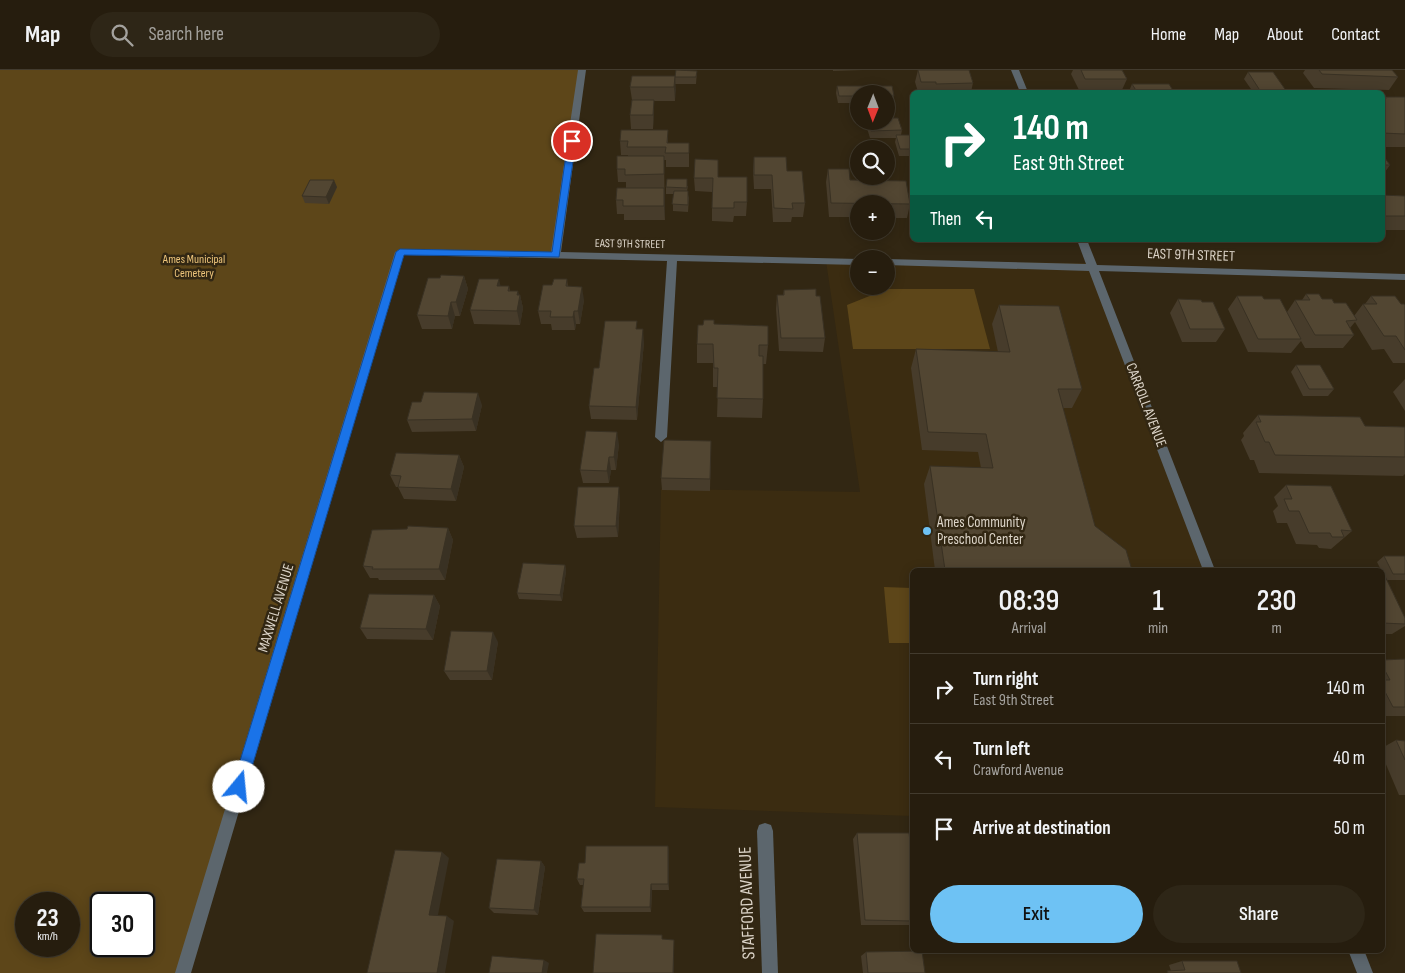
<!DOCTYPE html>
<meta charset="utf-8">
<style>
:root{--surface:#261d0e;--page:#2e2617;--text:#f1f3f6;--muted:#a4a29e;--line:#423b2e;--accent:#6ec2f4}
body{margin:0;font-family:"Sofia Sans Condensed",sans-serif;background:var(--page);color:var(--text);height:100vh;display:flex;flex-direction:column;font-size:19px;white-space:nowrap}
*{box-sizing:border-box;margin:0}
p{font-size:16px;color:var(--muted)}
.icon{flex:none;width:28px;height:28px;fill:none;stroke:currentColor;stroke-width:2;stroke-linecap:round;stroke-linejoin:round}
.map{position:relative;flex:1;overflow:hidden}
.details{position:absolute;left:910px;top:498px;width:475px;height:385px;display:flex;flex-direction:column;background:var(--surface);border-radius:8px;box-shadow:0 2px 12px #0003,0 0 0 1px var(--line)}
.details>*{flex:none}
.banner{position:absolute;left:910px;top:20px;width:475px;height:152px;border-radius:8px;box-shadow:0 2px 12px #0003,0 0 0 1px var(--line);background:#0b6e4f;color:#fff;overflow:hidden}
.needle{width:32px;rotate:181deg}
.controls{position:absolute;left:850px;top:15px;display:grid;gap:10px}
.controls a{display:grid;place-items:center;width:45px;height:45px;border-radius:50%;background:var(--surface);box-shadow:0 2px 12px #0003,0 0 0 1px var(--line);font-size:25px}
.speed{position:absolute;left:15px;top:822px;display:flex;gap:10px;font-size:25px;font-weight:700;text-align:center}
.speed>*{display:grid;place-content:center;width:65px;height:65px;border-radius:50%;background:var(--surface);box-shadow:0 2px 12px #0003,0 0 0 1px var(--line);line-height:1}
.speed small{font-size:12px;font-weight:400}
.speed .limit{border:2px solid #111;border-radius:8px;background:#fff;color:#111}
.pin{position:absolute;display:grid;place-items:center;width:42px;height:42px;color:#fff;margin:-21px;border:2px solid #fff;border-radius:50%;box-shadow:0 1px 5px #0007}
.me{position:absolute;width:55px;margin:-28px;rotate:17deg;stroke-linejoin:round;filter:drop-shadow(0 0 4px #0008)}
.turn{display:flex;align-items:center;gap:18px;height:105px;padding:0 20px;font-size:22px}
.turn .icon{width:65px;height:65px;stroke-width:2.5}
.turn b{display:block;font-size:35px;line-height:42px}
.then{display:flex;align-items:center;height:48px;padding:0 20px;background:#0003;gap:10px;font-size:19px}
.eta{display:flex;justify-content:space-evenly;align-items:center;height:85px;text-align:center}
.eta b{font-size:30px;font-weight:600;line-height:35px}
.action{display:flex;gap:10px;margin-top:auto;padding:10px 20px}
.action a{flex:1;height:58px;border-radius:30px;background:var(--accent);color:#111;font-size:20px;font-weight:600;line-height:58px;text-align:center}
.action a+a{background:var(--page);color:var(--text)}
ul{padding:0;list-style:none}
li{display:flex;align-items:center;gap:15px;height:70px;padding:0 20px;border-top:1px solid var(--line)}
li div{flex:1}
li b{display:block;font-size:19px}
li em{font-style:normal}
header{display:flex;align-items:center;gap:30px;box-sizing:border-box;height:70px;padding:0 25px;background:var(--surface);border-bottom:1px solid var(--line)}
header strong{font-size:24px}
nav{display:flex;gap:28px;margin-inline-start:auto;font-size:18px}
.search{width:350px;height:45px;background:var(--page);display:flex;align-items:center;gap:12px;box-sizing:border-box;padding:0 18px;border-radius:28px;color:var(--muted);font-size:19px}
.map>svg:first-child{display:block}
.built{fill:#3b2c11}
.green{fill:#5d4619;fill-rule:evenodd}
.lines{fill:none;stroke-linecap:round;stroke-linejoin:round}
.minor{fill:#5c666d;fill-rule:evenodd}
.wall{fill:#473c2b}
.shaded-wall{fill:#393123}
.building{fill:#524632;stroke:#393123}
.route{fill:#1a73e8;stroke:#114b97}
.poi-dot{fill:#6ec2f4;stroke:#322713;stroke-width:2}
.labels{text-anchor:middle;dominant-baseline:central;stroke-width:5;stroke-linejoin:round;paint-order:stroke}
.far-street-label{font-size:12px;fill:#dcd4c8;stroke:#322713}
.far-park-label{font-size:12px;fill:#eec57b;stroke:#322713}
.street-label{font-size:15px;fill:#dcd4c8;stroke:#322713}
.poi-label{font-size:15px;fill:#dcd4c8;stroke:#322713;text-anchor:start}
.near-street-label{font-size:18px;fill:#dcd4c8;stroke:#322713}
</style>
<header>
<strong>Map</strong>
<div class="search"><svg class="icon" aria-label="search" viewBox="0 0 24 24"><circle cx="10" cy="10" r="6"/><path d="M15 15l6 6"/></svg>Search here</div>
<nav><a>Home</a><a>Map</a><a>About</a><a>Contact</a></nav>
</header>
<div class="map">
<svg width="1405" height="903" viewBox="0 0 1405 903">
<rect width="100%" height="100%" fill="#322713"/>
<polygon class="built" points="826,191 859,191 859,216 886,216 886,191 1091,193 1209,500 912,500 912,746 655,737 661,419 860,422"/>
<g class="green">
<path d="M0,0H582L556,185L400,183L183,903H0ZM26,834H69V876H26ZM101,834H144V876H101Z"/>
<polygon points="887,219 974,219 990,279 853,279 847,235"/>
<polygon points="884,517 912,518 912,573 889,573"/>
</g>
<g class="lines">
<g class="minor">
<polygon points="578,0 586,0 561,182 859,189 859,195 677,191 667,367 661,372 655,367 667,191 404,185 191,903 175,903 395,182 400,179 551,182"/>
<polygon points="1011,0 1019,0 1028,22 1020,22"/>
<polygon points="1077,170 1087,170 1097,195 1405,204 1405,210 1099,201 1215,500 1203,500 1089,201 886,195 886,189 1086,194"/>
<polygon points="765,753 771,755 773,761 778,903 762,903 757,761 759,755"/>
<polygon points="1348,880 1364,880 1373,903 1357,903"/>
</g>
</g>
<g class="wall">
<polygon points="833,0 863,0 833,1"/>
<polygon points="918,0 969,0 973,13 971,22 918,22 915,12"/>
<polygon points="1073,0 1122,0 1127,9 1121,22 1080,22 1071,4"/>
<polygon points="1305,0 1392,0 1398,7 1389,20 1314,18 1303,3"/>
<polygon points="697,1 696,14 675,14 675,31 654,31 654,43 653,59 631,59 630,45 632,30 630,17"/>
<polygon points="1248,2 1287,22 1253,22 1244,9"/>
<polygon points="1132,14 1174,22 1130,22 1129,21"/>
<polygon points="837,16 892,16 894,26 893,33 886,33 886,24 859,24 859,33 838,33 836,23"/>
<polygon points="1385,27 1405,27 1405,77 1382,77 1382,29"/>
<polygon points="867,51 886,51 902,60 901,65 912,65 912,86 899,86 895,72 896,68 870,68 866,55"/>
<polygon points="668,60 668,73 689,73 689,97 666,97 666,90 664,90 665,150 624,150 624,144 617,144 616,130 626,118 626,112 618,112 617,99 628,86 628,85 621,85 620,71"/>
<polygon points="1382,84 1390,95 1385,102 1382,102"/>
<polygon points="754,87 787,101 805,133 803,147 792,147 791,152 773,152 771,119 754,119 753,100"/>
<polygon points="828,99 850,110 910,134 907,148 886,148 886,134 859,134 859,147 829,147 826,112"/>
<polygon points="718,107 747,132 746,146 734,146 733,152 712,151 712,122 695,121 694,108"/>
<polygon points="688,116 687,121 689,128 688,142 673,141 673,124 666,124 666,117"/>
<polygon points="337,117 329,134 305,133 302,126"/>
<polygon points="1382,125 1405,126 1405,160 1382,160"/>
<polygon points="464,206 468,219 460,246 455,246 452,259 422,259 417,245 440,208"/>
<polygon points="567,209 568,217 584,230 580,254 576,254 575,260 552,260 551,254 541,254 538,241 552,215"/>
<polygon points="501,216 509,216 510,221 520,225 523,238 520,255 474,254 470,240"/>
<polygon points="784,220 816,226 825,268 823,282 779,281 776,239 777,225 783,225"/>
<polygon points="1306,224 1334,233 1354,246 1363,234 1365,234 1371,226 1405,235 1405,293 1393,293 1384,279 1372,280 1355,252 1350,258 1354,265 1343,278 1305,278 1301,271 1291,283 1248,282 1228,239 1237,226 1264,229 1287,242 1295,230 1302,230"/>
<polygon points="1178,229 1202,232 1225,259 1216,272 1182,272 1170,243"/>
<polygon points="999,235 1082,319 1072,338 1063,338 1095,456 1132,500 935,500 924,414 930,396 981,398 978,382 922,380 911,298 916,279 998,282 992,254"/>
<polygon points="714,254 768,275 766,294 763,294 763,329 762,348 717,347 718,317 713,317 713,293 697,293 697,274"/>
<polygon points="637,259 644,272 637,350 591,349 589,336 599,298"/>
<polygon points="1296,295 1334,319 1328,326 1303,326 1291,302"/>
<polygon points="1405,309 1405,341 1393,322"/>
<polygon points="482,335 476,361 412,362 407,350"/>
<polygon points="1258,345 1365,356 1405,357 1405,404 1403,406 1259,403 1254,390 1250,390 1241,370 1244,366 1243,363"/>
<polygon points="711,371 710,421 662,420 661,408"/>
<polygon points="619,374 616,400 611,400 609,413 583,413 580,400"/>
<polygon points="459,385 464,397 456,431 404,429 398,417 396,417 390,405"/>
<polygon points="1286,415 1352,461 1331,479 1319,478 1317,475 1296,474 1287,453 1277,453 1273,441 1278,436 1274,427"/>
<polygon points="620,429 618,467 577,468 574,456"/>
<polygon points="448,458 453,470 445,510 379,510 378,508 370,508 363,496"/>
<polygon points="1384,486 1405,486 1405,510 1387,510 1405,548 1405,556 1392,564 1382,564 1382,500 1381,500 1377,492"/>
<polygon points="565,495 566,501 562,531 519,529 517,523"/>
<polygon points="434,525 440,536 433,570 367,569 360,558"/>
<polygon points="498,572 492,610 450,610 444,601"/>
<polygon points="1405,589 1405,646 1382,646 1382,590"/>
<polygon points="1396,670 1405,671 1405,725 1399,725 1382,685 1382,678"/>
<polygon points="857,763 912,787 912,855 861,855 853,769"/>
<polygon points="668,776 669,782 669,820 652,820 651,842 584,842 581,837 583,815 580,815 577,809 585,793"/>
<polygon points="541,791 545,797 538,845 494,843 489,838"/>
<polygon points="866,882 925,903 863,903 861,886"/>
<polygon points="1182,891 1241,903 1171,901 1169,895"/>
</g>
<g class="shaded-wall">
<polygon points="675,6 676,20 675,31 674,17"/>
<polygon points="654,30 654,43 653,59 653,45"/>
<polygon points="334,110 337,117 329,134 326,127"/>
<polygon points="664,118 665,131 665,150 664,136"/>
<polygon points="464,206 468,219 460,246 456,232"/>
<polygon points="499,209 502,222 497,216"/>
<polygon points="582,217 584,230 580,254 578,241"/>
<polygon points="518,221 520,227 520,225 523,238 520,255 517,241 517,225"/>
<polygon points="451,232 455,246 452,259 448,246"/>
<polygon points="574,241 576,254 575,260 573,247"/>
<polygon points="643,259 644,272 637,350 636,337"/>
<polygon points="478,323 482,335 476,361 472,349"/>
<polygon points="617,362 619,374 616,400 614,387"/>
<polygon points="459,385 464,397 456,431 451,419"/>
<polygon points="609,387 611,400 609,413 607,401"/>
<polygon points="619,417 620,429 618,467 616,456"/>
<polygon points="448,458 453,470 445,510 439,499"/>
<polygon points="565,495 566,501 562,531 560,525"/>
<polygon points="434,525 440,536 433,570 426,559"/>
<polygon points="493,562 498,572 492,610 487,601"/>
<polygon points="668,776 669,782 669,820 668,814"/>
<polygon points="442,782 449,788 437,850 429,845"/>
<polygon points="541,791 545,797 538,845 534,840"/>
<polygon points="651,814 652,820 651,842 650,837"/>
<polygon points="447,846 454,851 445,903 437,903"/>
<polygon points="674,870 674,903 673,903"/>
<polygon points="544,890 549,893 547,903 542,903"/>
</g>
<g class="building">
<polygon points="676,0 697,1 696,7 675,7"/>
<polygon points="918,0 969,0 973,13 936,14 936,12 921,12"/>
<polygon points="1081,0 1122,0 1127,9 1085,9"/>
<polygon points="1319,0 1392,0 1398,7 1322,4"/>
<polygon points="1248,2 1273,2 1287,22 1261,22"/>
<polygon points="632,6 675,6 674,17 630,17"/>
<polygon points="1132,14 1169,14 1174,22 1137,22"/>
<polygon points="837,16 892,16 894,26 886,26 886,24 859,24 859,26 839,26"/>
<polygon points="1385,27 1405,27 1405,64 1382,63 1382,36 1385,36 1382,33 1382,29 1386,29"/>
<polygon points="632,30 654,30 653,45 630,45"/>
<polygon points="886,48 898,48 902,60 871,61 868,51 886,51"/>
<polygon points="621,60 668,60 667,73 689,73 689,83 665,83 666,77 627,77 628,71 620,71"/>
<polygon points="896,65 912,65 912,79 900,79"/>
<polygon points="1382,84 1390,95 1382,95"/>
<polygon points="617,86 664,86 664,104 625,105 625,99 617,99"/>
<polygon points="754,87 786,87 787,101 802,101 805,133 792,133 793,139 774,138 772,105 754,105"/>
<polygon points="695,89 718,90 718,107 747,107 747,132 734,132 734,138 712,138 713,108 694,108"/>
<polygon points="828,99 849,99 850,110 906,111 910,134 831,133"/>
<polygon points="667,109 687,109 687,118 666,117"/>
<polygon points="310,110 334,110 326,127 302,126"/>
<polygon points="617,118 664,118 664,136 623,136 623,130 616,130"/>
<polygon points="674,121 688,121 688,135 672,134"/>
<polygon points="1382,125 1405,126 1405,146 1382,146"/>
<polygon points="441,205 464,206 456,232 451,232 448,246 417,245 428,208 440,208"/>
<polygon points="479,209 499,209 497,216 509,216 508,221 518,221 517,225 520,225 517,241 470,240"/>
<polygon points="554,209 567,209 566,216 582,217 578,241 574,241 573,247 550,247 551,241 538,241 543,215 552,215"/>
<polygon points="816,219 816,226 820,226 825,268 781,268 777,225 784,225 784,220"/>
<polygon points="1306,224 1319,224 1322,229 1332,229 1334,233 1346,233 1357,250 1346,251 1354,265 1315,265 1295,230 1310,230"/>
<polygon points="1237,226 1262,226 1264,229 1280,229 1301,269 1258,269"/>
<polygon points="1371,226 1395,226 1401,234 1404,234 1405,235 1405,280 1396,266 1384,266 1363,234 1377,234"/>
<polygon points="1178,229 1201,230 1202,232 1213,232 1225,259 1190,259"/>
<polygon points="999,235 1059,236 1082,319 1058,319 1095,456 1126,480 1132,500 945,500 930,396 993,398 986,364 928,362 916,279 1010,282"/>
<polygon points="704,250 714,250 714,254 768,256 768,275 759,275 759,286 763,286 763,329 717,328 718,298 714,298 713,274 697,274 698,255 703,255"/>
<polygon points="605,251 637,251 636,259 643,259 636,337 589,336 594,298 599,298"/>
<polygon points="1296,295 1320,295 1334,319 1309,319"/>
<polygon points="424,322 478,323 472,349 407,350 412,332 421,332"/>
<polygon points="1258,345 1360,347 1365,356 1405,357 1405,387 1275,385 1269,372 1265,372 1256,352 1261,352"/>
<polygon points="586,361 617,362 614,387 609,387 607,401 580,400"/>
<polygon points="664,370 711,371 710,409 661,408"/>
<polygon points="396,383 459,385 451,419 398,417 401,406 390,405"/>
<polygon points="1286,415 1331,416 1352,461 1341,460 1344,467 1332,467 1330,463 1309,463 1299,441 1289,441 1284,429 1292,429"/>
<polygon points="578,417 619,417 616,456 574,456"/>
<polygon points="408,456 448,458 439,499 372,499 373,497 363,496 372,460 407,459"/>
<polygon points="1384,486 1405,486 1405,504 1393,504"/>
<polygon points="523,493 565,495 560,525 517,523"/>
<polygon points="1382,502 1383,502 1405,548 1405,554 1382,553"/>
<polygon points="369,524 434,525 426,559 360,558"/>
<polygon points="451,561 493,562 487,601 444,601"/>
<polygon points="1405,589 1405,637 1393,637 1382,616 1382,610 1390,610 1382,595 1382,590"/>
<polygon points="1396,670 1405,671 1405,690"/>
<polygon points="857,763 909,763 912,787 912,851 865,850"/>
<polygon points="586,776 668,776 668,814 651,814 650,837 581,837 584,809 577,809 579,793 585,793"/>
<polygon points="395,780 442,782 429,845 447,846 437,903 367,903"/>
<polygon points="497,789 541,791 534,840 489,838"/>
<polygon points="596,864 662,865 662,869 674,870 673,903 593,903"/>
<polygon points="922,881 925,903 868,903 866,882"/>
<polygon points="492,886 544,890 542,903 489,903"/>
<polygon points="1182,891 1237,891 1241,903 1168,903 1167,901 1185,900"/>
</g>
<polygon class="route" points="572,69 576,71 559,187 404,185 246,717 244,722 239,724 235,722 232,717 396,182 400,179 552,182 568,71"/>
<circle class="poi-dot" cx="927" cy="461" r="5"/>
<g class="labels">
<g class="far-street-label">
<text transform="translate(630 174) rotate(1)">EAST 9TH STREET</text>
</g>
<g class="far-park-label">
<text x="194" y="189">Ames Municipal<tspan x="194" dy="14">Cemetery</tspan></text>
</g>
<g class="street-label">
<text transform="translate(1191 185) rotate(2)">EAST 9TH STREET</text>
<text transform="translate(1146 335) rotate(69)">CARROLL AVENUE</text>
<text transform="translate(276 538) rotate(-73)">MAXWELL AVENUE</text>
</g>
<g class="poi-label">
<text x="937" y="452">Ames Community<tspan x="937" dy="17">Preschool Center</tspan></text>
</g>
<g class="near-street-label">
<text transform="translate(747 833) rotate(-92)">STAFFORD AVENUE</text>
</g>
</g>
</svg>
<div class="controls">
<a><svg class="needle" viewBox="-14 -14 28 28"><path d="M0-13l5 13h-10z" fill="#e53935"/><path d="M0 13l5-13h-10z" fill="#a4a29e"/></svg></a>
<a><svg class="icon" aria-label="search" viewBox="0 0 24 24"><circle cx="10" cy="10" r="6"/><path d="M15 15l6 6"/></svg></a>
<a>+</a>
<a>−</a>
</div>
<div class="speed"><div>23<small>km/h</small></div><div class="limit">30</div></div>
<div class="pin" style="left:572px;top:71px;background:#d93025"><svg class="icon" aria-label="arrive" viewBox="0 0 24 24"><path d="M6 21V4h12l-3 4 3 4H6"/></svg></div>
<svg class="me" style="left:239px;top:717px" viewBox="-20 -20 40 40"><circle r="19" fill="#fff"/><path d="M0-13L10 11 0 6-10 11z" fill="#1a73e8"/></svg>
<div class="banner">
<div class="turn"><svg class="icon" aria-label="right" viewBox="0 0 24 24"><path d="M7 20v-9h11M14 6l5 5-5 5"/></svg><div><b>140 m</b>East 9th Street</div></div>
<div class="then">Then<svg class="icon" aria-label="left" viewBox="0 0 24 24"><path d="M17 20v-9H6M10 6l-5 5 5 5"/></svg></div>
</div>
<section class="details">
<div class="eta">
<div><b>08:39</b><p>Arrival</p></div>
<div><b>1</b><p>min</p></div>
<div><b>230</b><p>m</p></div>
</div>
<ul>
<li><svg class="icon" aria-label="right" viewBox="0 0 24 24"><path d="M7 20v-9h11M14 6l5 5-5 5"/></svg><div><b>Turn right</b><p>East 9th Street</p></div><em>140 m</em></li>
<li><svg class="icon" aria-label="left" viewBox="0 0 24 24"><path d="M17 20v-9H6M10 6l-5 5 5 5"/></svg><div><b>Turn left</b><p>Crawford Avenue</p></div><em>40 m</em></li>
<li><svg class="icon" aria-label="arrive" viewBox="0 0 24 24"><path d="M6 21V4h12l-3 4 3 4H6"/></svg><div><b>Arrive at destination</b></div><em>50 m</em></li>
</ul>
<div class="action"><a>Exit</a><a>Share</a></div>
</section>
</div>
